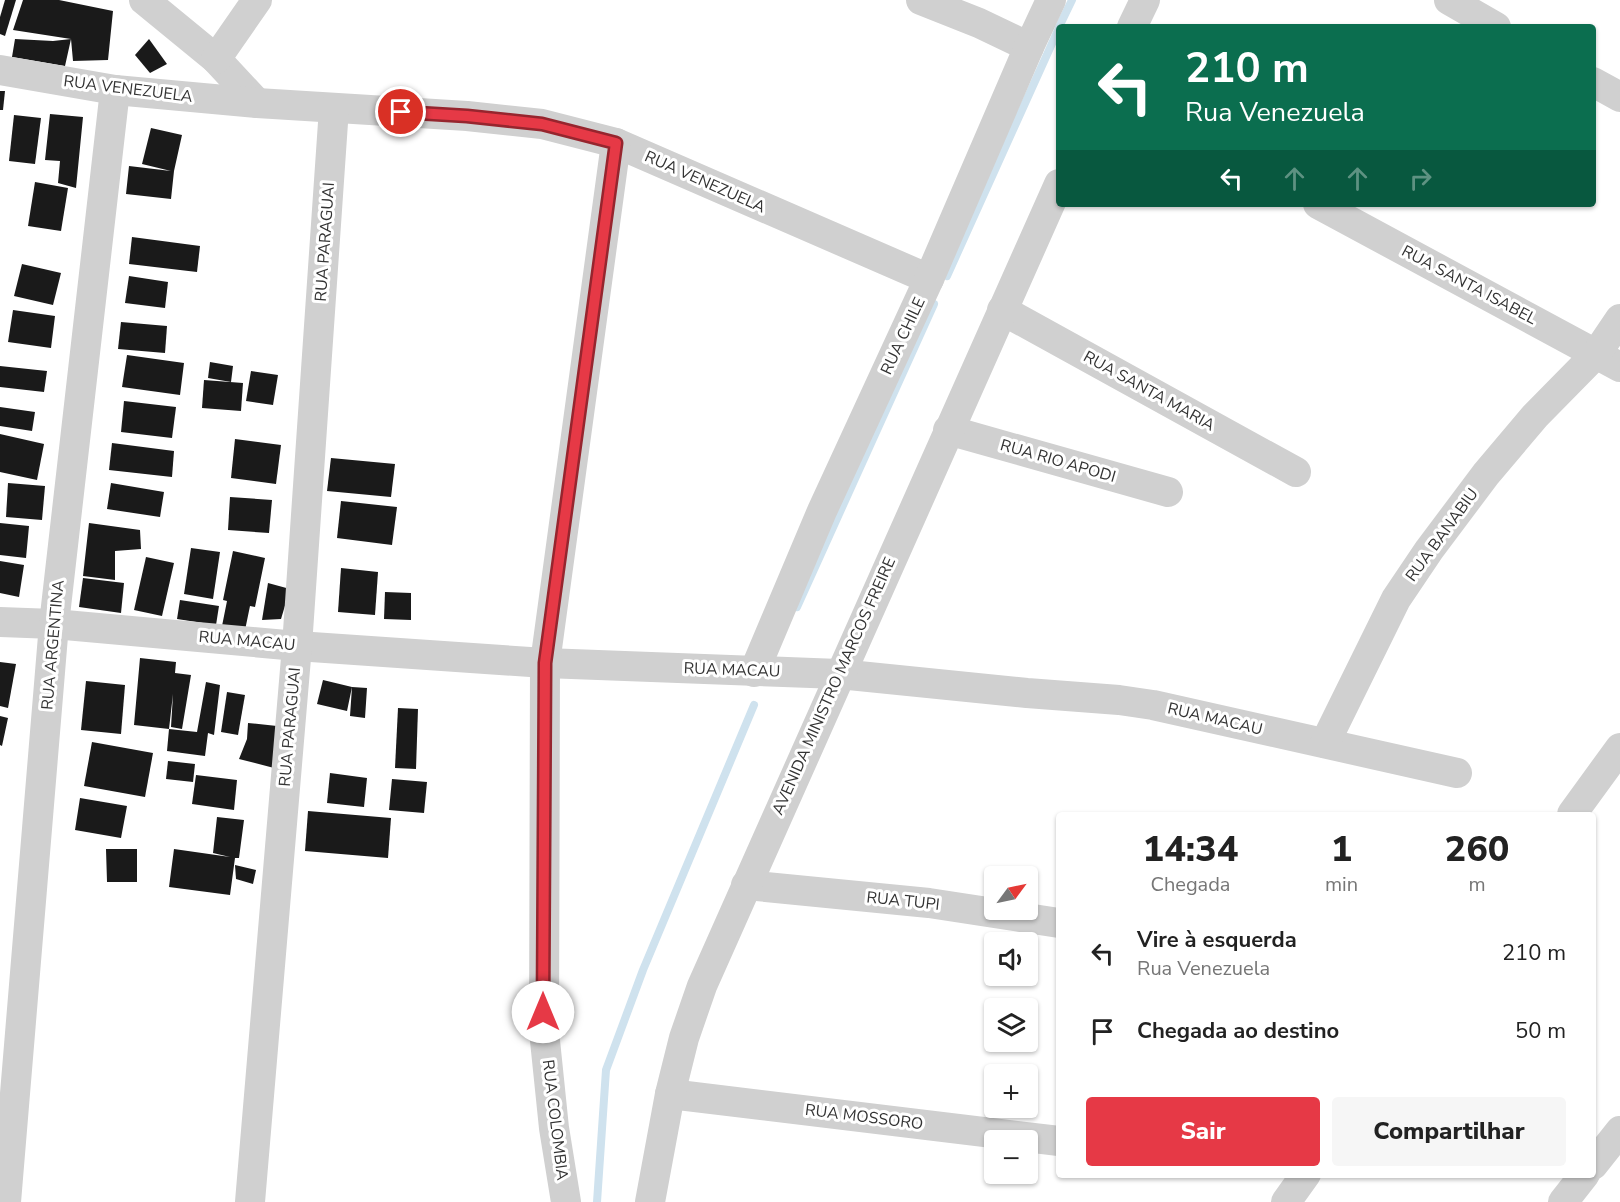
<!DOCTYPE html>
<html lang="pt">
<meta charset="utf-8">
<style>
:root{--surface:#fff;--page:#f6f6f6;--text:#222;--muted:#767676;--accent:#e63946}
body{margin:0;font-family:"Nunito Sans",sans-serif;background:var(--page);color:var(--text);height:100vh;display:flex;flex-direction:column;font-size:22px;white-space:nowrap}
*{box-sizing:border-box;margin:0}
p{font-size:20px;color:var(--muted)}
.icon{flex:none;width:33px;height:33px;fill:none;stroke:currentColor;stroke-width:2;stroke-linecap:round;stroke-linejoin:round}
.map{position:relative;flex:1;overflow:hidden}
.details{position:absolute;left:1056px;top:812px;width:540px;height:366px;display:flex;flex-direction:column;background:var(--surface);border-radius:6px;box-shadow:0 2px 4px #0004}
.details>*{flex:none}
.top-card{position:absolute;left:1056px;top:24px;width:540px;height:183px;border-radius:6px;box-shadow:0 2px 4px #0004;background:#0b6e4f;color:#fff;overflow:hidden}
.needle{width:39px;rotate:57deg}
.tools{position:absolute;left:984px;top:866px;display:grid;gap:12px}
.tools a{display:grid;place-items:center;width:54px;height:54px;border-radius:6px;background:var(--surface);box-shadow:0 2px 4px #0004;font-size:30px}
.pin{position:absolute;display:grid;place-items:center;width:51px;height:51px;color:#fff;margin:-26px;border:3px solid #fff;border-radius:50%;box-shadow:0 2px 6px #0007}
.me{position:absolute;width:66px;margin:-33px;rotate:0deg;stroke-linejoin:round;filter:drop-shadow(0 0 4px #0008)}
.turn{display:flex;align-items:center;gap:21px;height:126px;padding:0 30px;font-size:27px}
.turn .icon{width:78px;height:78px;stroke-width:2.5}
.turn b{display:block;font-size:42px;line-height:51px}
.lanes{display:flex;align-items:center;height:57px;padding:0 30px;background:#0003;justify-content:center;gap:30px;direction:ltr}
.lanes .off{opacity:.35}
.eta{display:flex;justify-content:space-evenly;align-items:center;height:102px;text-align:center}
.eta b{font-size:36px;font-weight:800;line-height:42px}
.action{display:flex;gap:12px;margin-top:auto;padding:12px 30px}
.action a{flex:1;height:69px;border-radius:6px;background:var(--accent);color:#fff;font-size:24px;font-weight:800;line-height:69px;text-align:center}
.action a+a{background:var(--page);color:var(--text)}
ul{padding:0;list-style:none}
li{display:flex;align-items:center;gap:18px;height:78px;padding:0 30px}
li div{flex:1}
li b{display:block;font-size:22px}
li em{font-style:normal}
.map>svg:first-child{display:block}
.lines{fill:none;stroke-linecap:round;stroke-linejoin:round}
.stream{stroke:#cfe2ee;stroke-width:8}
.building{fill:#1a1a1a}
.street{stroke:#d0d0d0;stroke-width:30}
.route-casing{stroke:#96252e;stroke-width:15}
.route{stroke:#e63946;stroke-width:10}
.labels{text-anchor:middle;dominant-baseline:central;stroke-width:6;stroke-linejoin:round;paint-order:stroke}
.street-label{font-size:16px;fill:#333;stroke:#fff}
</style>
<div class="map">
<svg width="1620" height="1202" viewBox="0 0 1620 1202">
<rect width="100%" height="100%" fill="#fff"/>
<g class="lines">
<g class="stream">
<polyline points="1059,27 1072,0"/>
<polyline points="947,276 1059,28"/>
<polyline points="797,607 934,304"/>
<polyline points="597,1202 606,1070 643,970 754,705"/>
</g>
</g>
<g class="building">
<polygon points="5,0 16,0 5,36 0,34 0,17"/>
<polygon points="23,0 59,0 113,11 108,60 73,61 71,39 13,30"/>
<polygon points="15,39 53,41 71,39 65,66 12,57"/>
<polygon points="149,39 167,64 150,73 135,55"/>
<polygon points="0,91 5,91 3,110 0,110"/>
<polygon points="50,114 83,117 76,188 58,183 60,161 45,160"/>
<polygon points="14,115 41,118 35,164 9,161"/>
<polygon points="151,128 182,135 174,171 171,199 126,194 129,166 171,171 142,164"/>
<polygon points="35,182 68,188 61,231 28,226"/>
<polygon points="132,237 200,246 197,272 129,264"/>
<polygon points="22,264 61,273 53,305 14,296"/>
<polygon points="129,276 168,282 165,308 125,303"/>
<polygon points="13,310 55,316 51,348 8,342"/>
<polygon points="121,322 167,326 165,353 118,349"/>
<polygon points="127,355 184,363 180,395 122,387"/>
<polygon points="210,362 233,366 231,382 208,378"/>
<polygon points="0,366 47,371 44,392 0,387"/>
<polygon points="251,371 278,375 273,405 246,401"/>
<polygon points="204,380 243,383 241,411 202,408"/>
<polygon points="124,401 176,407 172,438 121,432"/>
<polygon points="0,407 35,412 32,431 0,426"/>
<polygon points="0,434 44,444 37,480 0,472"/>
<polygon points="235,439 281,445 276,484 231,478"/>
<polygon points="112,443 174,451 172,477 109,470"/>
<polygon points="331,458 395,464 391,497 327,491"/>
<polygon points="8,483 45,486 42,520 6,517"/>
<polygon points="111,483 164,492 160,517 107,509"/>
<polygon points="230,497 272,500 269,533 228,530"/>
<polygon points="341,501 397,507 392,545 337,538"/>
<polygon points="0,523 29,526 26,558 0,555"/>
<polygon points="89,523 140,530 141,549 115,551 115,580 83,576"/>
<polygon points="191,548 220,552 213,599 184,594"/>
<polygon points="233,551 265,558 255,607 250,606 244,635 221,631 227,601 223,600"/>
<polygon points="146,557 174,563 162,616 134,610"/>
<polygon points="0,561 24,565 19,597 0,593"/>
<polygon points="341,568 378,572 375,615 338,612"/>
<polygon points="83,578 124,583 121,613 79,607"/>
<polygon points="268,583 290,589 281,619 262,620"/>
<polygon points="385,592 411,593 411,620 384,619"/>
<polygon points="180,600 219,606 216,625 177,619"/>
<polygon points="140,658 176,662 175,673 191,675 182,729 171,727 173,694 169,729 134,725"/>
<polygon points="0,662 16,664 8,708 0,706"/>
<polygon points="323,680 352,687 367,688 365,718 350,716 352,687 347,711 317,704"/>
<polygon points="86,681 125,685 121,734 81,730"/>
<polygon points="206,682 220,685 214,735 208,733 205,756 167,751 169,729 197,732"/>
<polygon points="227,692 245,695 238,735 221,732"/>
<polygon points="398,708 418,709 416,769 395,768"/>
<polygon points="0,716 8,718 2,746 0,745"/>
<polygon points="248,723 277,726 274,768 239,759 247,739"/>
<polygon points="92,742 153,753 145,797 84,786"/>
<polygon points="168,761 195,764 193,782 166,779"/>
<polygon points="330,773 367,778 364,807 327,803"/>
<polygon points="196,775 237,780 234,810 192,804"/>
<polygon points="392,779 427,782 424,813 389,810"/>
<polygon points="80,798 127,806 121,838 75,830"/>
<polygon points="308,811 391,818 388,858 305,851"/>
<polygon points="217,817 244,820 239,858 235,858 230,895 169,887 174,849 230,857 213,853"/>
<polygon points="106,849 137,849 137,882 107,882"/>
<polygon points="235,865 256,870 253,884 236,879"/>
</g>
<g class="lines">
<g class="street">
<polyline points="144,0 216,59 257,103"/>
<polyline points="921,0 979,23 1029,47"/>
<polyline points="1449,0 1496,27"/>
<polyline points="1132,27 1145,0"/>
<polyline points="216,59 257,0"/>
<polyline points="0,70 115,90 257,103 467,116 542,124 616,143 929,279"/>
<polyline points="1593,82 1620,97"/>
<polyline points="1318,204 1620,367"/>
<polyline points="1002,310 1296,472"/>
<polyline points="948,430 1168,492"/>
<polyline points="0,622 54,624 297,646 545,663 839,674 1027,693 1119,700 1153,705 1457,773"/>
<polyline points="754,672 822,511 929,279 1029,47 1051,0"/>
<polyline points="1325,743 1396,599 1429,550 1486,474 1535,416 1597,353 1620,319"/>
<polyline points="1572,814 1620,748"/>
<polyline points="746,885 929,903 1059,923"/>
<polyline points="670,1094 1059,1141"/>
<polyline points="1593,1165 1620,1131"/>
<polyline points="6,1202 54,624 115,90"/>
<polyline points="250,1202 297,646 334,108"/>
<polyline points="566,1202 554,1128 544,1031 545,663 616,143"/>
<polyline points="650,1202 670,1094 684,1038 702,986 1059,184"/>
<polyline points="1286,1202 1306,1174"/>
<polyline points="1563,1202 1585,1174"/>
</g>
</g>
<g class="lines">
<defs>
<polyline id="route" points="401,112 467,116 542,124 616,143 545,663 543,1012"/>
</defs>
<use href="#route" class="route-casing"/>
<use href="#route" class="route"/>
</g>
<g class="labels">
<g class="street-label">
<text transform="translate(128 89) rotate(7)">RUA VENEZUELA</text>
<text transform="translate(705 182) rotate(24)">RUA VENEZUELA</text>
<text transform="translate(325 242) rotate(-86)">RUA PARAGUAI</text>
<text transform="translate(1469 285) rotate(28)">RUA SANTA ISABEL</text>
<text transform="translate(903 336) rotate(-65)">RUA CHILE</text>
<text transform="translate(1149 391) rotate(29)">RUA SANTA MARIA</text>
<text transform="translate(1058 461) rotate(16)">RUA RIO APODI</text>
<text transform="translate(1442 535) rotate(-54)">RUA BANABIU</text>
<text transform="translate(247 641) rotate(5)">RUA MACAU</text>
<text transform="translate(53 645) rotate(-85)">RUA ARGENTINA</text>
<text transform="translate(732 670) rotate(2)">RUA MACAU</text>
<text transform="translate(834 686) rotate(-66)">AVENIDA MINISTRO MARCOS FREIRE</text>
<text transform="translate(1215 719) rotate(13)">RUA MACAU</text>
<text transform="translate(290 727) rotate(-85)">RUA PARAGUAI</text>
<text transform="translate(903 901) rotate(6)">RUA TUPI</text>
<text transform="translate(864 1117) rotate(7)">RUA MOSSORO</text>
<text transform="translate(555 1120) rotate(83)">RUA COLOMBIA</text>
</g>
</g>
</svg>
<div class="tools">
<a><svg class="needle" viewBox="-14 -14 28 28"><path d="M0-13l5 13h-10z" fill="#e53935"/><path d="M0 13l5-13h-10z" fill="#767676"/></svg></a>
<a><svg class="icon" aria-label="sound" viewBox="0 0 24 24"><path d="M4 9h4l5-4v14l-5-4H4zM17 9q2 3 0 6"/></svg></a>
<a><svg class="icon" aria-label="layers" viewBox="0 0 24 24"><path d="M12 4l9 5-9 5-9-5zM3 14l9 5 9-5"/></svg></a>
<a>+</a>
<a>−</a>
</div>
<div class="pin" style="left:401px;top:112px;background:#d93025"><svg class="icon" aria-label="arrive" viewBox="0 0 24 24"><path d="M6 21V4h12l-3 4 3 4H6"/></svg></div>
<svg class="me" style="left:543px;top:1012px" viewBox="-20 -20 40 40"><circle r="19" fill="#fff"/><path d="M0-13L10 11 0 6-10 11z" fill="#e63946"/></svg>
<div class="top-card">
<div class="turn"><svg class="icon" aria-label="left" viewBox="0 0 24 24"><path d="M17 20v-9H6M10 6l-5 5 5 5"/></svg><div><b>210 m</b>Rua Venezuela</div></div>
<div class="lanes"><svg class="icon" aria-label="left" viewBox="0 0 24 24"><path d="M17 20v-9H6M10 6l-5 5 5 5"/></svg><svg class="icon off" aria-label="ahead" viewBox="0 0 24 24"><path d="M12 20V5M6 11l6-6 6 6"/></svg><svg class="icon off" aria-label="ahead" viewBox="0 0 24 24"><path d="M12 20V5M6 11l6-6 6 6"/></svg><svg class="icon off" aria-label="right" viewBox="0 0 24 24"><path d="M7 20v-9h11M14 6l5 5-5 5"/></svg></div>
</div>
<section class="details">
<div class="eta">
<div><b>14:34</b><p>Chegada</p></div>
<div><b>1</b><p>min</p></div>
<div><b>260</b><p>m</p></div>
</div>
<ul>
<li><svg class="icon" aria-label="left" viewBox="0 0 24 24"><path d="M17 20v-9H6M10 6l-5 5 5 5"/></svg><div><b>Vire à esquerda</b><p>Rua Venezuela</p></div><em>210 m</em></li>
<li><svg class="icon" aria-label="arrive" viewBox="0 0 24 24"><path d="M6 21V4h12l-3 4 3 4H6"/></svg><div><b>Chegada ao destino</b></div><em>50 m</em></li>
</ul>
<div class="action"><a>Sair</a><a>Compartilhar</a></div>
</section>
</div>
